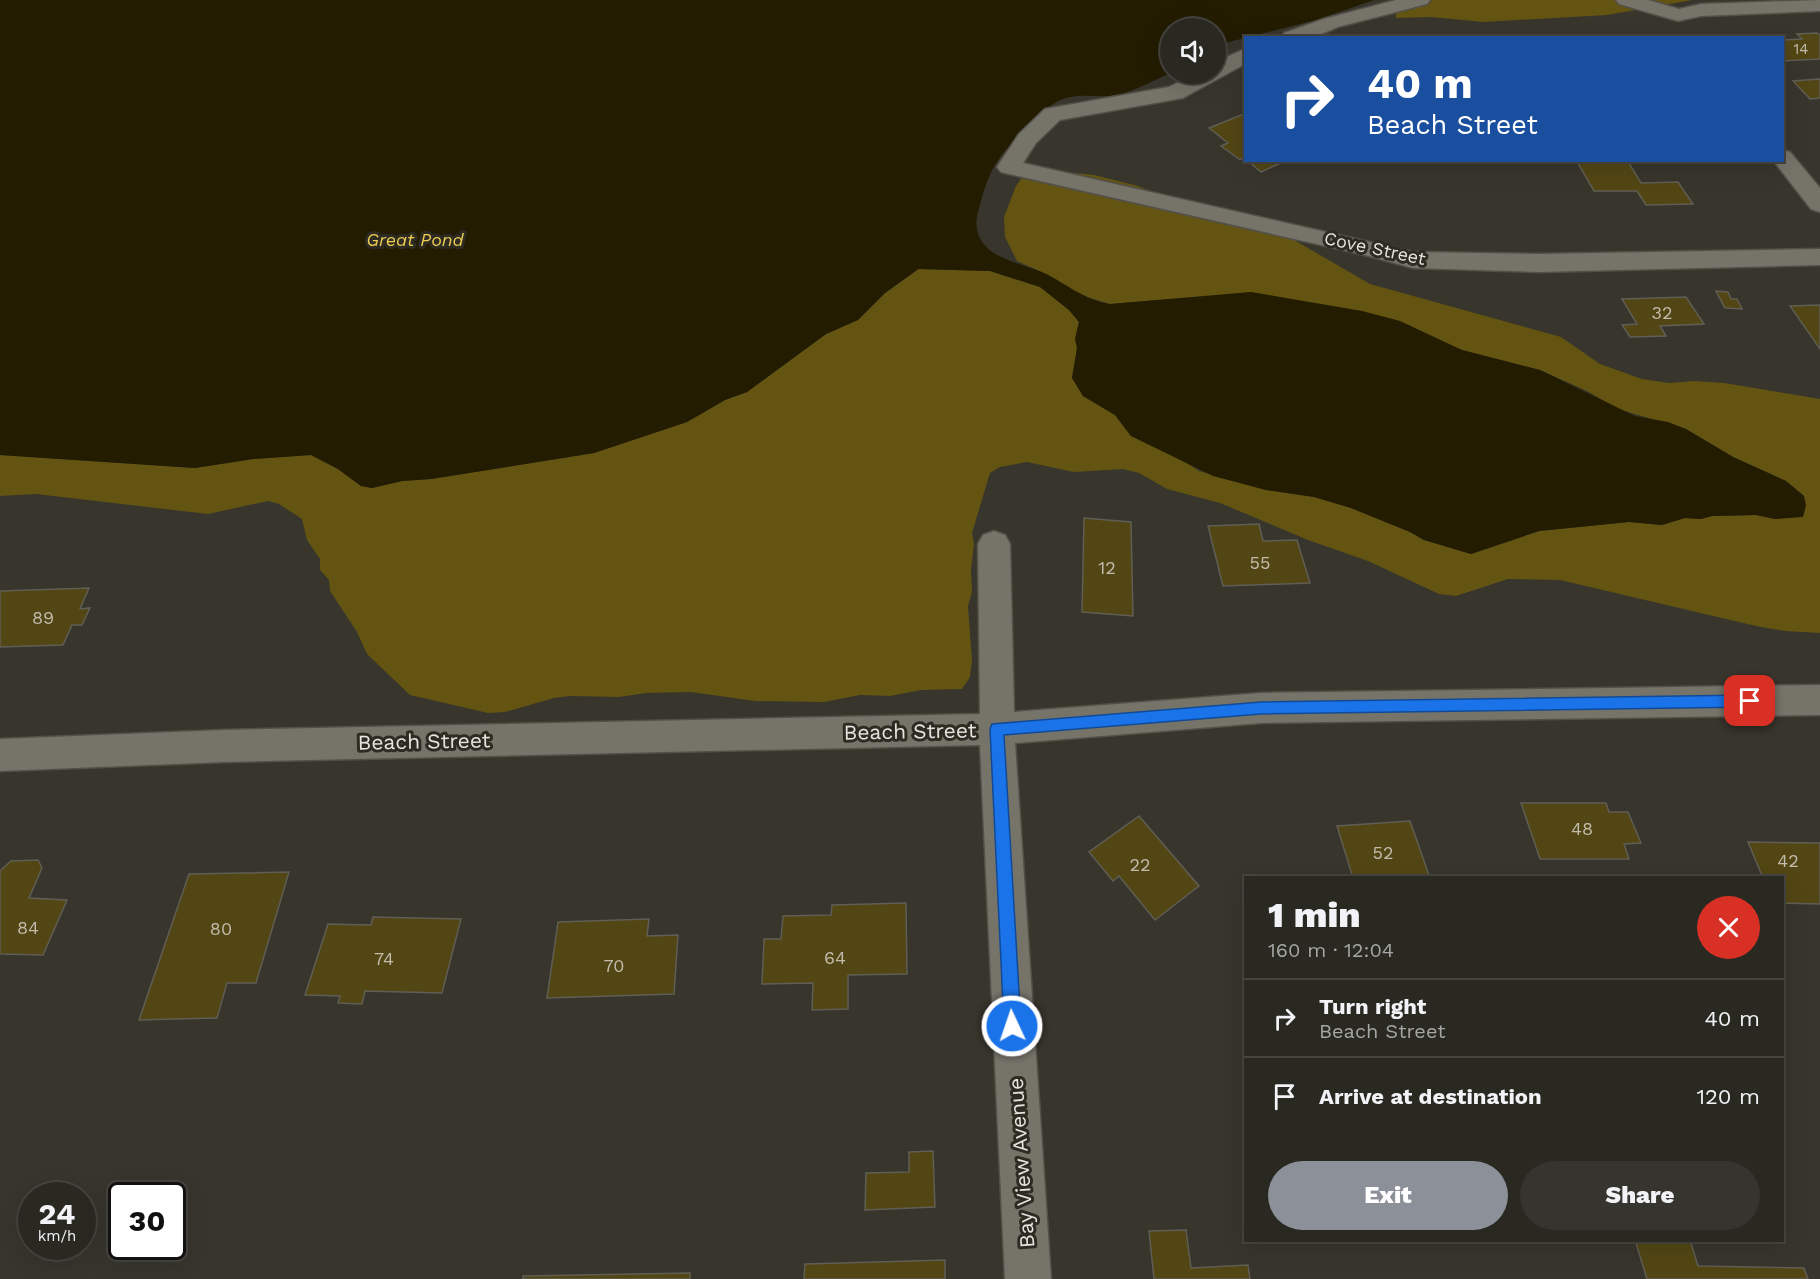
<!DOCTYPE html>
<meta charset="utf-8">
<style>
:root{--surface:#292821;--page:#35342e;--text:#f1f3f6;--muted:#a5a6a5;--line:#45443f;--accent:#8c9099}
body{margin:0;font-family:"Work Sans",sans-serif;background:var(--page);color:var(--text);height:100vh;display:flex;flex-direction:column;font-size:22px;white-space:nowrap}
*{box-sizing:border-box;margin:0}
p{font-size:20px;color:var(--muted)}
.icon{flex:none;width:33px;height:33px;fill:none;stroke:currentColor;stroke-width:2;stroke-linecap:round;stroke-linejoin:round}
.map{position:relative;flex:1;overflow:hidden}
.drawer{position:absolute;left:1244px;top:876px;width:540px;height:366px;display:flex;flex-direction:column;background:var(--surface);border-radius:0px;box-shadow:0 6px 24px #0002,0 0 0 2px var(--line)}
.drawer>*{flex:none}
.top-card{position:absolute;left:1244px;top:36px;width:540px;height:126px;border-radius:0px;box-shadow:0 6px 24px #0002,0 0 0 2px var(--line);background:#1a4fa0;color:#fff;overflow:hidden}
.tools{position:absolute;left:1160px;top:18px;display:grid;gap:12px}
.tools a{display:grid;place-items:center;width:66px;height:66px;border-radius:50%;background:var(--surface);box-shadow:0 6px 24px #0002,0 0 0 2px var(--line);font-size:30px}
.speed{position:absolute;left:18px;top:1182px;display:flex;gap:12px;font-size:30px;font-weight:700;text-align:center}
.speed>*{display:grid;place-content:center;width:78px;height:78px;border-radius:50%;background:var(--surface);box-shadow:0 6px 24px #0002,0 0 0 2px var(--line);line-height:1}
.speed small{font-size:15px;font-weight:400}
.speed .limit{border:3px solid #111;border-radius:9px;background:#fff;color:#111}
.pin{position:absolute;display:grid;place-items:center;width:51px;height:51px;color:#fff;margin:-26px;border-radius:12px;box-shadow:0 3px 9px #0006}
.me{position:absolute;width:66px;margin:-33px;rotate:357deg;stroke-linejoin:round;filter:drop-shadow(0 0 4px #0008)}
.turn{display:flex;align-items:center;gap:21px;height:126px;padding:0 24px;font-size:27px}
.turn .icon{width:78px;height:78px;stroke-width:2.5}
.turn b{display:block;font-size:42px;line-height:51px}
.round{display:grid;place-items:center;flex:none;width:63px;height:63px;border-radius:32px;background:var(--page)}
.headline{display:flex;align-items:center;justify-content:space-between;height:102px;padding:0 24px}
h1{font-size:36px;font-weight:800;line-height:45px}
.action{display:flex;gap:12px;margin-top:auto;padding:12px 24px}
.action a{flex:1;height:69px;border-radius:36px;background:var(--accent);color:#fff;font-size:24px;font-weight:800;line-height:69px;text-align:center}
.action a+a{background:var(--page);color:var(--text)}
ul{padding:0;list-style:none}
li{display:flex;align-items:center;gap:18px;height:78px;padding:0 24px;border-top:2px solid var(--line)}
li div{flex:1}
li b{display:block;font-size:22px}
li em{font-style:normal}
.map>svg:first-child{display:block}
.green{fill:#635412}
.water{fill:#231c00}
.building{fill:#524614;stroke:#605e54;stroke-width:1.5}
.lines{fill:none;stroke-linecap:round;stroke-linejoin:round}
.street-casing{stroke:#535049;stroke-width:3}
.street{fill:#767369;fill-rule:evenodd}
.route{fill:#1a73e8;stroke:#114b97;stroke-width:1.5}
.labels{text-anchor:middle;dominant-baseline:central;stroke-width:6;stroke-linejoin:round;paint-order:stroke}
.far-number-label{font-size:15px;fill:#c1bcac}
.far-water-label{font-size:18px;font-style:italic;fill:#edce50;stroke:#2d2b22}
.far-street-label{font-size:18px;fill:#e6e4df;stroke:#2d2b22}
.number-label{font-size:18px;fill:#c1bcac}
.street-label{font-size:21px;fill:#e6e4df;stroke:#2d2b22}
</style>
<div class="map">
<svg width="1820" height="1279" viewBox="0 0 1820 1279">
<rect width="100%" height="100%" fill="#37352c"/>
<g class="green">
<polygon points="1391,0 1692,0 1607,15 1484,22 1431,17 1396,18 1396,6"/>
<polygon points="1047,170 1094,175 1138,186 1167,198 1282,233 1370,284 1561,337 1600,364 1642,379 1669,383 1694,381 1724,383 1820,399 1820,633 1785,631 1756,626 1560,580 1508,579 1456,596 1439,594 1368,561 1308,540 1220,503 1167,489 1139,473 1123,469 1074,472 1027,462 1000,467 990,473 972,533 974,544 971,570 972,592 968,606 972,660 970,677 962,689 921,690 890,696 860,695 824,702 755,701 691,692 646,693 619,697 570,696 554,698 505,712 488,713 410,695 367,654 357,632 330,591 329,580 320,570 320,559 307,540 302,519 279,504 268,501 208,514 36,494 0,496 0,455 195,468 253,459 311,455 338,469 361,486 372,488 402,481 431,479 594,453 687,422 725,400 747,392 826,334 858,320 885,293 919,269 990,271 1040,287 1069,310 1079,322 1075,339 1077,348 1072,378 1083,396 1115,415 1131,436 1181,459 1199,471 1266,490 1314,497 1351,508 1410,532 1424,540 1471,554 1539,531 1629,522 1662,525 1685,518 1701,519 1712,516 1756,515 1775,519 1803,516 1804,496 1786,481 1733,457 1686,429 1618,409 1587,391 1540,370 1462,350 1362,311 1198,297 1110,304 1080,295 1046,274 1017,261 1005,237 1004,217 1016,186 1023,176"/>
</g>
<path class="water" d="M0,0H1374L1316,20L1225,43L1215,49V28H1170V73C1152,81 1130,94 1110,96C1090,97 1072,92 1053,104C1046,108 1042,115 1036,120C1004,150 991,161 980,205C976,217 974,228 981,240C992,260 1025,264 1044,273C1067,284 1084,300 1110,304L1251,292L1362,311L1400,321L1462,350L1540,370L1635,416L1668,422L1686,429L1733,457L1786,481L1804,496L1806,505L1803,517L1775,519L1756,515L1712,516L1701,519L1685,518L1662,525L1629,522L1539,531L1471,554L1424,540L1410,532L1351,508L1314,497L1266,490L1213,476L1131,436L1115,415L1083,396L1072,378L1077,348L1075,339L1079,322L1069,310L1040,287L990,271L918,269L885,293L858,320L826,334L747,392L725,400L687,422L594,453L431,479L402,481L372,488L361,486L338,469L311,455L253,459L195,468L0,455Z"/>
<g class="building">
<polygon points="1817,33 1820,35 1820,59 1782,61 1782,40 1802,39 1797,34"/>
<polygon points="1820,79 1820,98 1810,99 1793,81"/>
<polygon points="1241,115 1245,118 1245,159 1239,159 1221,146 1228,143 1209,128"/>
<polygon points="1247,160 1287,160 1261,172"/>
<polygon points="1576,160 1627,160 1641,183 1678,182 1693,204 1646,205 1637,191 1594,191"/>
<polygon points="1716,291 1728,292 1731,299 1737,299 1742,309 1725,308"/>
<polygon points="1686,297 1704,324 1660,326 1666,336 1630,337 1622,325 1637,324 1622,299"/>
<polygon points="1820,305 1820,349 1790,306"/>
<polygon points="1084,518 1131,522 1133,616 1082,612"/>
<polygon points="1259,524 1263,541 1297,540 1310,583 1223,586 1208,526"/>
<polygon points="89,588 80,609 90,608 82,625 72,625 63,645 0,647 0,591"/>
<polygon points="1521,803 1606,803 1609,812 1628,812 1641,843 1624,844 1629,859 1540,859"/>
<polygon points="1139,816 1199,886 1155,920 1119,876 1113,881 1089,852"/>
<polygon points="1410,821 1430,878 1353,878 1337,826"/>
<polygon points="1748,842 1820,843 1820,904 1782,903 1782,878 1763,878"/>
<polygon points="38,860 42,868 29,898 67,900 43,955 0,954 0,871 11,861"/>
<polygon points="289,872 256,983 227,983 217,1018 139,1020 189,874"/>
<polygon points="906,903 907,974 848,975 848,1009 812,1010 813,983 762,984 764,939 781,939 783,916 831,915 832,905"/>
<polygon points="373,917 461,919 442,993 365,991 362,1004 338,1003 340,996 305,995 328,924 371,925"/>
<polygon points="649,919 647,936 678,935 674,994 547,998 558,922"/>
<polygon points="933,1151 935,1207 865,1210 866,1173 909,1172 909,1152"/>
<polygon points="1186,1230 1191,1268 1248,1265 1250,1279 1154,1279 1149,1231"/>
<polygon points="1635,1240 1690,1240 1698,1266 1804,1268 1808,1279 1647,1279"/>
<polygon points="945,1260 945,1279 804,1279 805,1264"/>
<polygon points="690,1273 690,1279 523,1279 523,1276"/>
</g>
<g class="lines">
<defs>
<g id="street">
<polygon points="1396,0 1430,0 1427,4 1338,27 1312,38 1282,38 1284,33 1324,19"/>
<polygon points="1616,0 1648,0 1679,9 1701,4 1820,0 1820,11 1701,16 1678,21 1619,4"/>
<polygon points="1245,49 1245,64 1183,98 1060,120 1036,143 1023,163 1413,252 1539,254 1820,249 1820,265 1539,272 1413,268 1365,255 1009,174 1001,172 997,167 1019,134 1045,109 1169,87 1195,74 1215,74 1215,62"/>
<polygon points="1782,150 1790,152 1820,188 1820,212 1811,209 1773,160 1782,160"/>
<polygon points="994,531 1005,535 1010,544 1014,712 1261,693 1820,685 1820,715 1261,723 1015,743 1051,1279 1005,1279 980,745 224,762 0,771 0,739 224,730 980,714 978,544 983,535"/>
</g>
</defs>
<use href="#street" class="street-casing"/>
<use href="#street" class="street"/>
</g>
<polygon class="route" points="1750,695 1757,701 1750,707 1261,714 1004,735 1021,1026 1018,1032 1012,1034 1006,1032 1004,1026 990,729 992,724 1261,702"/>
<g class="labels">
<g class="far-number-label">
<text x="1801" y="49">14</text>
</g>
<g class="far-water-label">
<text x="415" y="239">Great Pond</text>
</g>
<g class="far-street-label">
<text transform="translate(1375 248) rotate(12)">Cove Street</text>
</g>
<g class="number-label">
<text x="1662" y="312">32</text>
<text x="1260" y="562">55</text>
<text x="1107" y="567">12</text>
<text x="43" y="617">89</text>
<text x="1582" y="828">48</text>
<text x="1383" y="852">52</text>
<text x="1788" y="860">42</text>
<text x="1140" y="864">22</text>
<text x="28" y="927">84</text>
<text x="221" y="928">80</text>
<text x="835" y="957">64</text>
<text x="384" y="958">74</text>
<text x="614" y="965">70</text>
</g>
<g class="street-label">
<text transform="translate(910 731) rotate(-1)">Beach Street</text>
<text transform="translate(424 741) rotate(-1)">Beach Street</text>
<text transform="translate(1021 1163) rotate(-94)">Bay View Avenue</text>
</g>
</g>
</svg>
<div class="tools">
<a><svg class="icon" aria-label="sound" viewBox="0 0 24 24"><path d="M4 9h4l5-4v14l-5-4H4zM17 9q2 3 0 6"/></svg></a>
</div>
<div class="speed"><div>24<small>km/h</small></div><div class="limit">30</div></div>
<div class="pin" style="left:1750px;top:701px;background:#d93025"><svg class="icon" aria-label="arrive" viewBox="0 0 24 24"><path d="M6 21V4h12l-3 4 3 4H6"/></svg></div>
<svg class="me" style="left:1012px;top:1026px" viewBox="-20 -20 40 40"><circle r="17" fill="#1a73e8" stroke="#fff" stroke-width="3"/><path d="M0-11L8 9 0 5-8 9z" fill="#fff"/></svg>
<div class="top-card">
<div class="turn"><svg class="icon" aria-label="right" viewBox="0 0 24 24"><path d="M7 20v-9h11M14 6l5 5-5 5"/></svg><div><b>40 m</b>Beach Street</div></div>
</div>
<section class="drawer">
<div class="headline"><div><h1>1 min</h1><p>160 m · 12:04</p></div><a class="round" style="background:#d93025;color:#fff"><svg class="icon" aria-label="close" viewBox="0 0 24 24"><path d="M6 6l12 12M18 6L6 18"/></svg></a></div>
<ul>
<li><svg class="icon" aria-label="right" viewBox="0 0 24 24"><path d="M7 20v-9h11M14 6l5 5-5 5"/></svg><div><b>Turn right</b><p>Beach Street</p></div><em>40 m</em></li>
<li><svg class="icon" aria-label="arrive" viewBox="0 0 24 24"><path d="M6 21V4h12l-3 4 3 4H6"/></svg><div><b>Arrive at destination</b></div><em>120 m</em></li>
</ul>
<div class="action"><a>Exit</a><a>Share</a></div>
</section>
</div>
